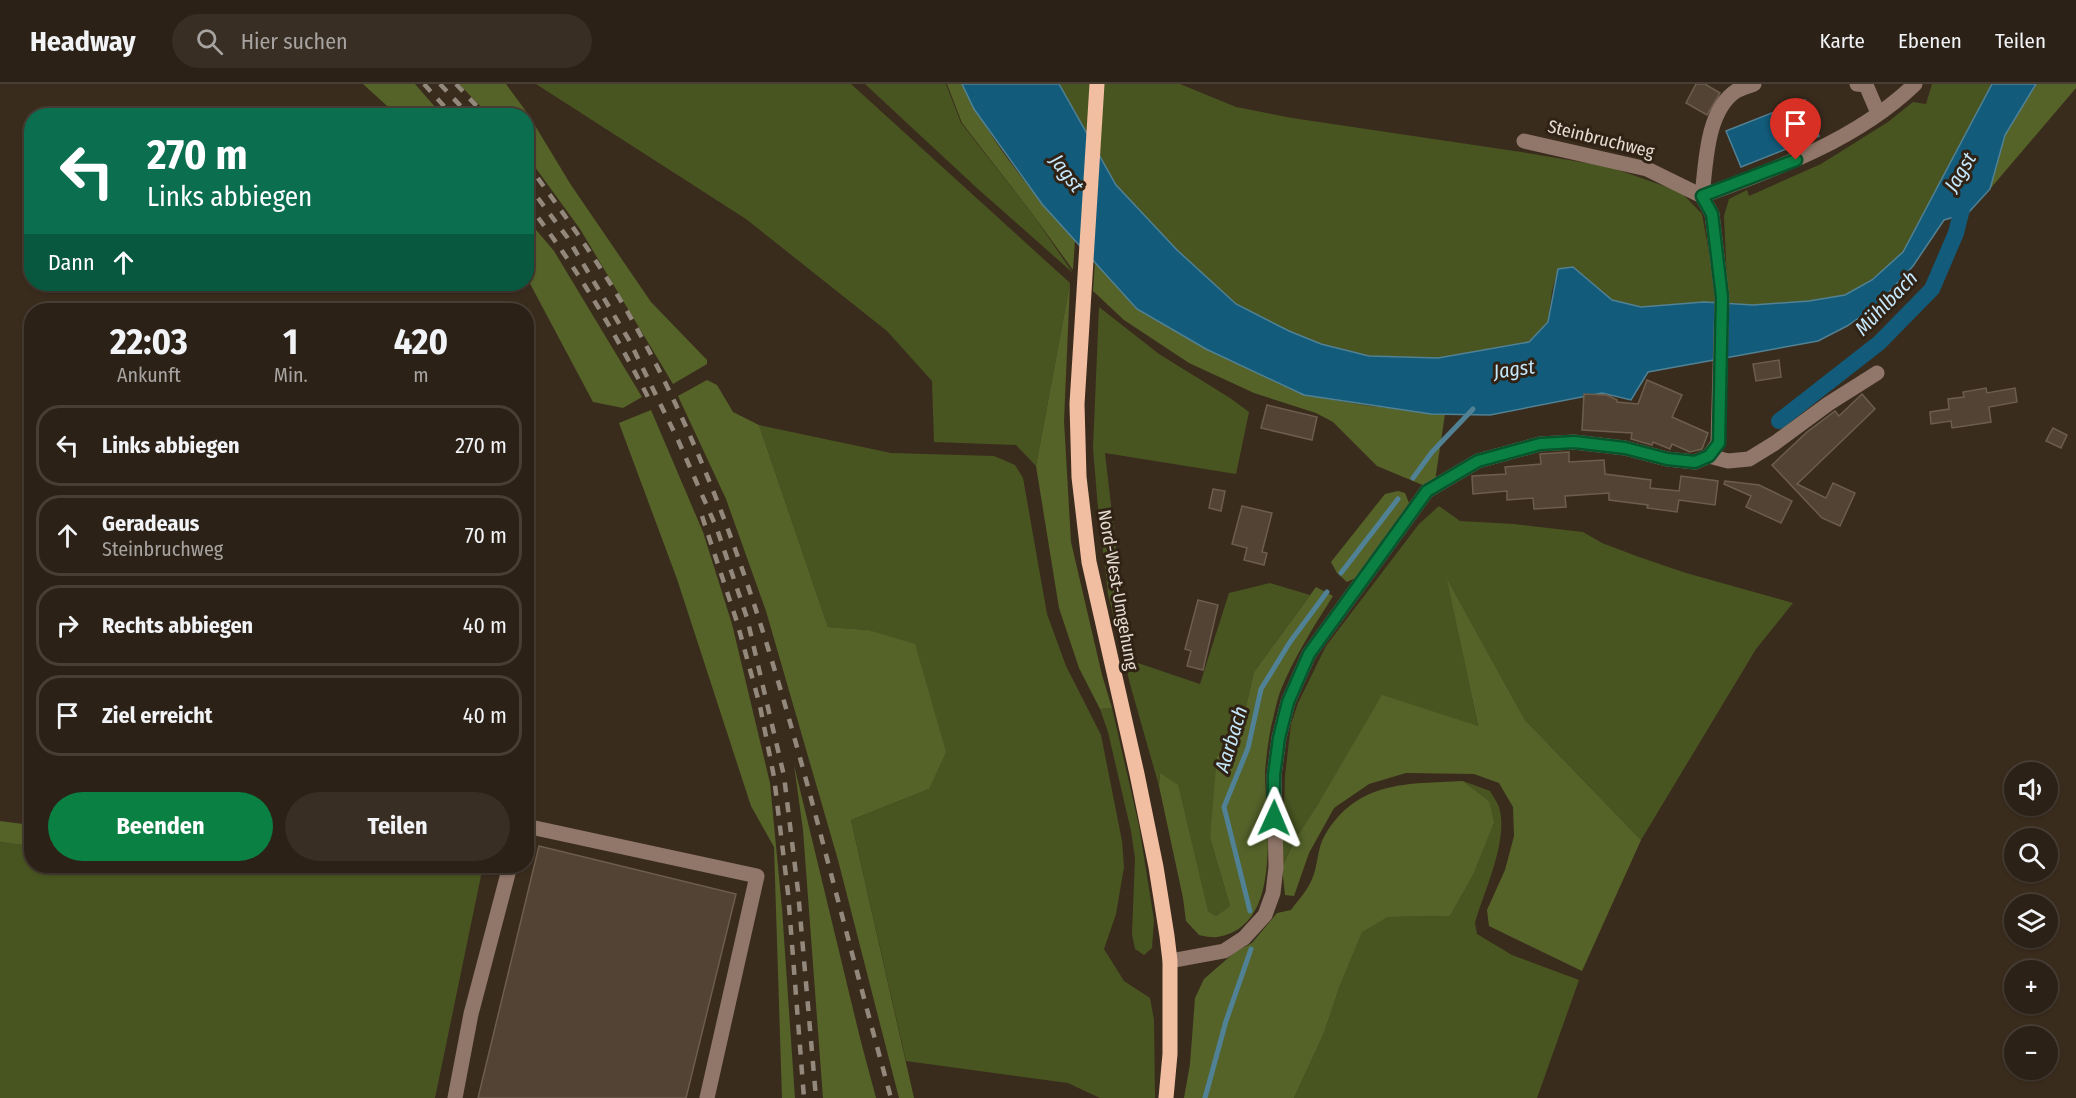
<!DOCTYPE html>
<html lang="de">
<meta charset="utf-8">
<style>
:root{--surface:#2c2116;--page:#382e23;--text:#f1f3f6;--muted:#a6a3a1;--line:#483e35;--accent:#0b8043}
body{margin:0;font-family:"Fira Sans Condensed",sans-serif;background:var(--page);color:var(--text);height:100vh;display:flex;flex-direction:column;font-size:22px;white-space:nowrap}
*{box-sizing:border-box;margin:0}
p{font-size:20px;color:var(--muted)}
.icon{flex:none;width:33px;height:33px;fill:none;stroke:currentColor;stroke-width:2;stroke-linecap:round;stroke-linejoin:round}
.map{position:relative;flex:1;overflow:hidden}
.drawer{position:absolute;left:24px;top:219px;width:510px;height:570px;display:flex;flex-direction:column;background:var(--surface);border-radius:24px;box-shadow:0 2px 4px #0004,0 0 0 2px var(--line)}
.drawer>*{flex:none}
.hud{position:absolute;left:24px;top:24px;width:510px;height:183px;border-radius:24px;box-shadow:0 2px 4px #0004,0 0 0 2px var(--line);background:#0b6e4f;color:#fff;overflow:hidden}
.fabs{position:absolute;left:2004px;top:678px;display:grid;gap:12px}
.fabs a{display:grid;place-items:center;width:54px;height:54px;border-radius:50%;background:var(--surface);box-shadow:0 2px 4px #0004,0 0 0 2px var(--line);font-size:30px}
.pin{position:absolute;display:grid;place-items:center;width:51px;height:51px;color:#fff;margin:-62px -26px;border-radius:50% 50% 50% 0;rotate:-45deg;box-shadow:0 0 6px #0007}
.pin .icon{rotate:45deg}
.me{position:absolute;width:66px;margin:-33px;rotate:1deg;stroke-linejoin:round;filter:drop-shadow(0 0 4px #0008)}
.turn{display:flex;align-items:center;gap:21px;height:126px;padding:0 24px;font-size:27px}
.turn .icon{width:78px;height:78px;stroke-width:2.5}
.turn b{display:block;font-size:42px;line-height:51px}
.then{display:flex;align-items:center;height:57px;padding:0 24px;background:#0003;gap:12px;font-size:22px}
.eta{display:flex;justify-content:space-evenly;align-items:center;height:102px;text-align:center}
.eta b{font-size:36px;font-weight:700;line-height:42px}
.button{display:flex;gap:12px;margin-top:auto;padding:12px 24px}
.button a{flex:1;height:69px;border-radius:36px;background:var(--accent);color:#fff;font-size:24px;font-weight:700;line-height:69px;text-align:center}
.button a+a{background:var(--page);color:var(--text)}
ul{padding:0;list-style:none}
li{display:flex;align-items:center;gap:18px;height:81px;margin:0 12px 9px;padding:0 12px;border:3px solid var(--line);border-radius:24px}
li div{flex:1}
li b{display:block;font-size:22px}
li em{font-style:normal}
header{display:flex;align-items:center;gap:36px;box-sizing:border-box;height:84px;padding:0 30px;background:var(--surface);border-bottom:2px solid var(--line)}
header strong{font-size:28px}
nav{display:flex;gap:33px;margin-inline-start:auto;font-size:21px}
.search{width:420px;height:54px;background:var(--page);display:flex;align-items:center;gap:15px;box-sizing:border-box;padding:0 21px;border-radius:33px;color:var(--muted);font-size:22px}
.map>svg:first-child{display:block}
.green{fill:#495521}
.forest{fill:#556329}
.water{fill:#125b7a;stroke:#518194;stroke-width:1.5}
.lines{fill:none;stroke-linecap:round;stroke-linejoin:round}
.stream{stroke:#518194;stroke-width:5}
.canal{stroke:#125b7a;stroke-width:16}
.building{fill:#524334;stroke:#6d5d4d;stroke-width:1.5}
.minor{stroke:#907769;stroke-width:15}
.major{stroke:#f2bea2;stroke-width:15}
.rail{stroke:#93887c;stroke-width:4.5;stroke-dasharray:10 10;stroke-linecap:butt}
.route-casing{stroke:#07532c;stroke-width:15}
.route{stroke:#0b8043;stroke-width:10}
.labels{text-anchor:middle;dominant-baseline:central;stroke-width:6;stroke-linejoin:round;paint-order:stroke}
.street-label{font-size:18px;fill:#e4dbd2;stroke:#302214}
.water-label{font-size:20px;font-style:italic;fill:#c5e8fc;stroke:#302214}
</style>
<header>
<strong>Headway</strong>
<div class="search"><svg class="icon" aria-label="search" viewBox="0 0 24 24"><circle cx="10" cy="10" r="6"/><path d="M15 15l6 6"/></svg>Hier suchen</div>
<nav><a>Karte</a><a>Ebenen</a><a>Teilen</a></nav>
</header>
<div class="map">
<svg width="2076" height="1014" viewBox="0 0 2076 1014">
<rect width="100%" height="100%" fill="#3a2c1d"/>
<g class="green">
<polygon points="536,0 851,0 1070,199 1036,382 1016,361 934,358 932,297 887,247 746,135"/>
<polygon points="865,0 946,0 961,39 1031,128 1073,189 978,105"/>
<path d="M1059,0H1180L1236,23L1292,34L1521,68L1610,83L1681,108L1702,130L1718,219C1686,216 1642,230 1613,216C1602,211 1583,192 1573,183L1558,185L1552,207L1548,238L1528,258L1438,274L1369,272L1321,260L1289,247L1236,220L1177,166L1116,101Z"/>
<polygon points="1932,0 1992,0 1903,168 1872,196 1845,211 1809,217 1753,221 1728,219 1724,132 1729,115 1747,106 1749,112 1821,80 1888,38 1913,18 1926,20"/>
<polygon points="1099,223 1159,270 1230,314 1249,328 1236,390 1105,369 1129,576 1200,600 1229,509 1270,499 1310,511 1254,588 1235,671 1210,754 1230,822 1216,832 1208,827 1160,689 1159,702 1130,600 1108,510 1098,424 1093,364"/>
<polygon points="759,341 891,369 994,372 1015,381 1023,394 1047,530 1066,582 1101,651 1122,757 1124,783 1116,830 1104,865 1124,897 1150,914 1154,936 1155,1014 1100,1014 1068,999 906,977 851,736 929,705 868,546 828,543"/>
<polygon points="1439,422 1460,437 1514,440 1583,448 1602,459 1639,473 1686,489 1793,519 1756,565 1641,756 1525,636 1448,497 1478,643 1320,717 1296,754 1282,783 1285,692 1291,640 1298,619 1326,562 1419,440"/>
<polygon points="1112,624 1139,742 1154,836 1152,864 1144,871 1135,865 1132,850 1135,774 1131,747 1108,648 1100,625"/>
<path d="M1463,697L1490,707C1493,712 1497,718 1499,723C1509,756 1484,807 1475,839L1477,850L1512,871L1579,896L1537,1014H1294L1324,949L1339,904L1362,847L1388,833L1450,832L1472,793L1489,717Z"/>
<polygon points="0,758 31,762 32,782 483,782 435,1014 0,1014"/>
</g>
<g class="forest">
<polygon points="363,0 415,0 442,31 397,31"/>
<polygon points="459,0 506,0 528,30 571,101 651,218 707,276 707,280 673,300 580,145 527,72 526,32 489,31"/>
<path d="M947,0H962C989,55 1033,111 1075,156L1073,186L1031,128L962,39Z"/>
<polygon points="2036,0 2076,0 2076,4 1990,105 2005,51"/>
<polygon points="526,134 554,167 642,313 623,324 593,318 527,194"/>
<polygon points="1095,178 1137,225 1206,265 1304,311 1370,322 1445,330 1435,397 1425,402 1377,382 1333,338 1316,329 1254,309 1189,279 1124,236 1093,207"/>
<polygon points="1070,199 1064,337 1071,458 1102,591 1112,624 1100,625 1079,584 1059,524 1036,382"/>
<polygon points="707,296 717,301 733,328 759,341 828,543 868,546 915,560 946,668 929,705 851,736 914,1014 899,1014 838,776 766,527 726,415 678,312"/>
<polygon points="651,326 703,448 732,540 770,699 782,825 795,1014 782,1014 774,763 751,722 677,495 619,339"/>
<polygon points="1398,407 1405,409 1409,419 1355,494 1347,498 1337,489 1331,478 1385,410"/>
<polygon points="1447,495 1525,636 1641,756 1582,887 1489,842 1487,826 1505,786 1514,752 1513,723 1499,699 1474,690 1406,689 1369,700 1334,724 1309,769 1294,812 1285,811 1282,783 1296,754 1320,717 1382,611 1478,642"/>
<path d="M1316,503L1333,512C1314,542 1293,575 1280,608C1276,619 1274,632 1271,643C1268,658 1266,674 1265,689C1265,735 1285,843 1217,853C1212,854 1204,852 1199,851L1186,837L1183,814L1159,702L1160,689L1178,701L1208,827L1216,832L1230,822L1210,754L1217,672L1235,670L1254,588Z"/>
<polygon points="794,681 860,954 876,1014 823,1014 803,746"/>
<path d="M1463,697L1489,717L1494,738L1472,793L1450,832L1388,833L1362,848L1339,904L1324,949L1294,1014H1184L1190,980L1195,914L1204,895L1235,868L1252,859L1277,829L1291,826C1298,816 1308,806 1312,795C1318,782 1317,764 1325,751C1358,696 1407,700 1463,697Z"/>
<polygon points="0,737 31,741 31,762 0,758"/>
</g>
<g class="water">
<polygon points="962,0 1059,0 1116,101 1177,166 1236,220 1289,247 1321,260 1369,272 1438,274 1529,258 1548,238 1558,185 1573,183 1612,216 1641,223 1704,218 1753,221 1809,217 1845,211 1872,196 1903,168 1992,0 2036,0 2005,51 1990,105 1968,129 1944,136 1913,182 1876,222 1847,242 1818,257 1648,288 1631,316 1602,309 1490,331 1431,330 1304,311 1206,265 1137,225 1042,120 974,25"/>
<polygon points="1805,16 1819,52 1741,83 1726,47"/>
</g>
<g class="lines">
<g class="stream">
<polyline points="1413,394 1432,368 1473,325"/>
<polyline points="1341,489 1398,415"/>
<polyline points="1250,827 1224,723 1248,664 1261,605 1290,558 1327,508"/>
<polyline points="1205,1014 1226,937 1251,865"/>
</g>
<polyline class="canal" points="1779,337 1879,259 1932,205 1956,149 1966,109"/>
</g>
<g class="building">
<polygon points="1696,0 1705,0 1720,9 1707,31 1686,19"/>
<polygon points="1779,276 1781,293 1756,297 1753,280"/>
<polygon points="1647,296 1682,311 1672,333 1708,349 1702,365 1690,368 1672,360 1670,365 1653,358 1652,361 1631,355 1632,349 1582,346 1584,310 1607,311 1617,316 1617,318 1638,320"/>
<polygon points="1986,304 1987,309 2015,304 2017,318 1989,323 1991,338 1952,344 1951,337 1931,340 1930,328 1949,325 1948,315 1964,313 1963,308"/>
<polygon points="1862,310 1875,325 1797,400 1826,414 1833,399 1855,409 1840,442 1822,434 1772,381 1807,348 1835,327 1839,332"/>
<polygon points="1267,321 1317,333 1312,356 1261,344"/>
<polygon points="2053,344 2067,351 2061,364 2046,357"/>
<polygon points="1569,368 1569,378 1604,376 1605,390 1651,396 1650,404 1679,407 1681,392 1718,397 1715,421 1679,416 1677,428 1647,424 1648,421 1609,416 1609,409 1565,412 1566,423 1534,425 1533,414 1507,416 1507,407 1473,410 1472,392 1506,390 1505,383 1541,380 1540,370"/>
<polygon points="1725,397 1759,401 1792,417 1781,439 1746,423 1751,412 1724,400"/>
<polygon points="1213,405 1225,407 1221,427 1209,424"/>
<polygon points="1242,422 1272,429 1262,468 1267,469 1264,481 1244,476 1247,464 1232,460"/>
<polygon points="1198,516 1218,521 1203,586 1187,582 1191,567 1185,565"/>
<polygon points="539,762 736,810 686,1014 478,1014"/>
</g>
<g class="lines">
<g class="minor">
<path d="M1754,0C1749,2 1741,4 1736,7C1706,27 1706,80 1702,112C1776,85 1857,56 1915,0"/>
<polyline points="1857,0 1866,1 1878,29"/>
<polyline points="1709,372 1728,377 1749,375 1775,359 1828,320 1877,289"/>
<polyline points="526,742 757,792 707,1014"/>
<polyline points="1170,877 1224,867 1244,854 1265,831 1273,809 1276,783 1274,691 1279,654 1288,618 1309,570 1427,407 1478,377 1540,360 1574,358 1625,364 1667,375 1695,378 1709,372 1718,359 1722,213 1712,130 1702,112 1647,85 1524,57"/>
<polyline points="455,1014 471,930 510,782"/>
</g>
<polyline class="major" points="1097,0 1077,320 1079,393 1089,478 1137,690 1156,783 1167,852 1170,877 1170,970 1166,1014"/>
<g class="rail">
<polyline points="424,0 453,32"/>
<polyline points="440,0 470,32"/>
<polyline points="456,0 486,32"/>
<path d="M526,78C567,134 608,191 641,252C723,402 771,565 815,729C840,824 865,919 891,1014"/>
<polyline points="526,98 567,153 629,256 678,356 717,445 747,534 784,692 798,807 816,1014"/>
<path d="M526,118C575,180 614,247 650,317"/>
<polyline points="702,432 737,538 760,622 774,693 788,809 804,1014"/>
</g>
</g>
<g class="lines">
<defs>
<polyline id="route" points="1274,734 1274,691 1279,654 1288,618 1309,570 1427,407 1478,377 1540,360 1574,358 1625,364 1667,375 1695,378 1709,372 1719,359 1722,213 1712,130 1702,112 1796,76"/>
</defs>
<use href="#route" class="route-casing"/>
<use href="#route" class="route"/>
</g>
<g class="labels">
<g class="street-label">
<text transform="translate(1601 55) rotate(14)">Steinbruchweg</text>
<text transform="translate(1118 506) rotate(80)">Nord-West-Umgehung</text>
</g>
<g class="water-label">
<text transform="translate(1960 88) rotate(-59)">Jagst</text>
<text transform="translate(1067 89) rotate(53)">Jagst</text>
<text transform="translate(1886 219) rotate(-46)">Mühlbach</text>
<text transform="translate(1514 285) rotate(-8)">Jagst</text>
<text transform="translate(1231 655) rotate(-73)">Aarbach</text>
</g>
</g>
</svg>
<div class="fabs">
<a><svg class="icon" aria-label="sound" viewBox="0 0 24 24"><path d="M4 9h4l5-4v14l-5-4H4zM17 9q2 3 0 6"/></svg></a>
<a><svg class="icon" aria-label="search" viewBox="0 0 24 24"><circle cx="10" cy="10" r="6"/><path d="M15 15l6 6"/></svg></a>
<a><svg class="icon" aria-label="layers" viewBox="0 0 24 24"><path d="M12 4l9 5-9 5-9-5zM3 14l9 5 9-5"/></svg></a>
<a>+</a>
<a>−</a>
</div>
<div class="pin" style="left:1796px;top:76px;background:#d93025"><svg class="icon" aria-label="arrive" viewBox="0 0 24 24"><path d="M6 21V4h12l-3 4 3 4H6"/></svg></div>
<svg class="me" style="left:1274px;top:734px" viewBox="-20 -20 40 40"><path d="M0-17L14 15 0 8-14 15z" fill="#0b8043" stroke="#fff" stroke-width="4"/></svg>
<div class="hud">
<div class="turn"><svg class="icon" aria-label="left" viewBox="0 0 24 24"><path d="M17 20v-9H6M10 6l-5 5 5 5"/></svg><div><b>270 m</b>Links abbiegen</div></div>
<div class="then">Dann<svg class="icon" aria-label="ahead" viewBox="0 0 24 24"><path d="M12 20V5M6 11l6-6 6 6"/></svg></div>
</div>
<section class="drawer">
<div class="eta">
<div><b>22:03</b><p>Ankunft</p></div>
<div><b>1</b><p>Min.</p></div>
<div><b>420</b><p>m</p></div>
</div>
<ul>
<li><svg class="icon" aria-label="left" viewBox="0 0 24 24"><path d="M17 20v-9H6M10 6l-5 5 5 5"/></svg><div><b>Links abbiegen</b></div><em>270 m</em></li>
<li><svg class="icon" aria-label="ahead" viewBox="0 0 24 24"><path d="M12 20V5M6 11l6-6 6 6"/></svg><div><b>Geradeaus</b><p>Steinbruchweg</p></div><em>70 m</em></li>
<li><svg class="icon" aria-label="right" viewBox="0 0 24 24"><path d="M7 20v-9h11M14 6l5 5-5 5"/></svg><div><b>Rechts abbiegen</b></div><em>40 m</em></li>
<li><svg class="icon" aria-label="arrive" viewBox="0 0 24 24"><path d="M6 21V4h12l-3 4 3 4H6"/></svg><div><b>Ziel erreicht</b></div><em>40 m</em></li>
</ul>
<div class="button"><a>Beenden</a><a>Teilen</a></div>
</section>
</div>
